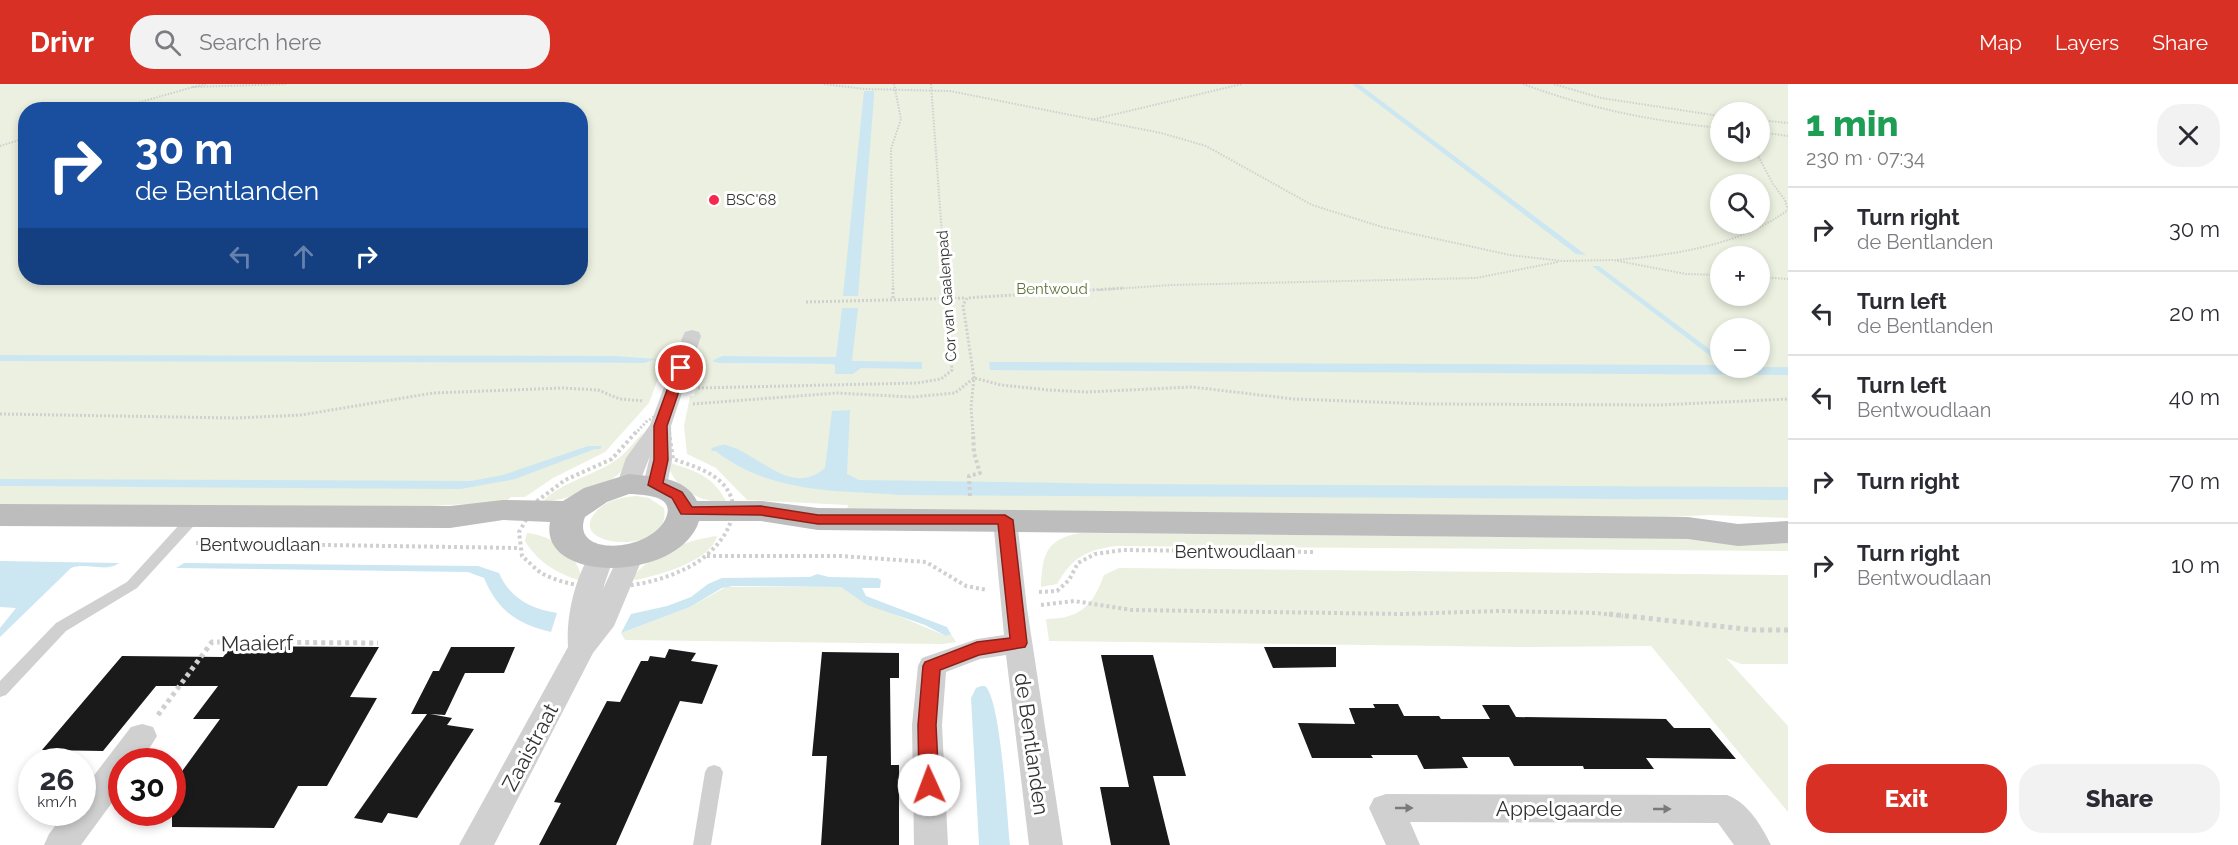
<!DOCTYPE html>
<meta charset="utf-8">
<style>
:root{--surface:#fff;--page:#f2f2f3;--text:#2b2b33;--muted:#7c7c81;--line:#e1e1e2;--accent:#d93025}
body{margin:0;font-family:Raleway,sans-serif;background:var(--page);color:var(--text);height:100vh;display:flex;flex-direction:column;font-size:22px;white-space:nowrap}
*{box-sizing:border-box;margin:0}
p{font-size:20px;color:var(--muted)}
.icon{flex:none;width:33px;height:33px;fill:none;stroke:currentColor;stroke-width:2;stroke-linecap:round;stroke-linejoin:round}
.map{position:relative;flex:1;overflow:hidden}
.sheet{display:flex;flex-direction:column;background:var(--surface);width:450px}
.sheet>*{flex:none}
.top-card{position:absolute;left:18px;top:18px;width:570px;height:183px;border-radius:24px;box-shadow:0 3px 9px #0003;background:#1a4fa0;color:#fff;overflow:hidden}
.controls{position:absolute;left:1710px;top:18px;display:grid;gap:12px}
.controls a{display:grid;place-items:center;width:60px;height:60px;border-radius:50%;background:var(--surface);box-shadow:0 3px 9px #0003;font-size:30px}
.speed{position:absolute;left:18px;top:664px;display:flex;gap:12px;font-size:30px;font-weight:700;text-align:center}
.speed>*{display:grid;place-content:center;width:78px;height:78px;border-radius:50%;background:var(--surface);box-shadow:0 3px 9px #0003;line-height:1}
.speed small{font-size:15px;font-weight:400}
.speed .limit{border:9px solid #d22;background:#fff;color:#111}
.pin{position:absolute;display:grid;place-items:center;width:51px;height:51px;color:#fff;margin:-26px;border:3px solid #fff;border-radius:50%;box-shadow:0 2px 6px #0007}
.me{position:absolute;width:66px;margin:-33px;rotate:358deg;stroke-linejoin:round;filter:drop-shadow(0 0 4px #0008)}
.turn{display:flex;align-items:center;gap:21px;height:126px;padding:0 18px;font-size:27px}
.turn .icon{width:78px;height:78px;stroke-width:2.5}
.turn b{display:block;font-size:42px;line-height:51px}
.lanes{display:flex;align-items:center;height:57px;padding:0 18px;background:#0003;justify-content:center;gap:30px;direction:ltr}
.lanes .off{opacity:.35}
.round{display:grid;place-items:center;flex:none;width:63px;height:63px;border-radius:24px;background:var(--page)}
.summary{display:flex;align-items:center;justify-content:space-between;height:102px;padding:0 18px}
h1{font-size:36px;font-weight:800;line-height:45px;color:#1e9e55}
.primary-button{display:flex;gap:12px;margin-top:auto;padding:12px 18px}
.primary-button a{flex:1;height:69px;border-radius:24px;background:var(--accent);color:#fff;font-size:24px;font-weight:800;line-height:69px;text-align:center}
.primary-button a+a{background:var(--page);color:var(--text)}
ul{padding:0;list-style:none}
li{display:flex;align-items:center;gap:18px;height:84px;padding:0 18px;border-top:2px solid var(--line)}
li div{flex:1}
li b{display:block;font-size:22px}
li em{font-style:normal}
header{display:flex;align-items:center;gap:36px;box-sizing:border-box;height:84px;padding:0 30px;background:var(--accent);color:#fff}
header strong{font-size:28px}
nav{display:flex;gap:33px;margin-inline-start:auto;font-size:21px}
.search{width:420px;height:54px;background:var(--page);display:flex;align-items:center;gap:15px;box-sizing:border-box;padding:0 21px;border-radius:24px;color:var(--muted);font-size:22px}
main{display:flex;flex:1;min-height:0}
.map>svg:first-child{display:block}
.green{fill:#ebf0e0;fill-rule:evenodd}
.water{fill:#cce7f1}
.building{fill:#1a1a1a}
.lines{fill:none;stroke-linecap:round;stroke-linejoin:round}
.path-far3{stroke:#d0d0d0;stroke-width:2;stroke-dasharray:1.5 1.5;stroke-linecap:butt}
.path-far2{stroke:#d0d0d0;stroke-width:3;stroke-dasharray:2 2;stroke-linecap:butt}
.path-far1{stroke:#d0d0d0;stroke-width:4;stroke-dasharray:3 3;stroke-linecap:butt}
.path{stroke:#d0d0d0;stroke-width:5;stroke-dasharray:4 4;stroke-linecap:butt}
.lane{fill:#d0d0d0;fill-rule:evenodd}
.street{fill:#d0d0d0;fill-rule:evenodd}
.secondary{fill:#bdbdbd;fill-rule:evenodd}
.oneway{fill:#7a7a7a}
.route{fill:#d93025;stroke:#8d1f18;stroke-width:1.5}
.poi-dot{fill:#f62851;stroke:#fff;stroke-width:2}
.labels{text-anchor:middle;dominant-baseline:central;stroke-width:6;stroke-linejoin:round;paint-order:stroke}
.far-poi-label{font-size:15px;fill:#333;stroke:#fff;text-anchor:start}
.far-park-label{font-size:15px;fill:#5c743a;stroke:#fff}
.far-street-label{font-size:15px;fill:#333;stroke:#fff}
.street-label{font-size:18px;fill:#333;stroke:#fff}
.near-street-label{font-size:21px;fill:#333;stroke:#fff}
</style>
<header>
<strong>Drivr</strong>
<div class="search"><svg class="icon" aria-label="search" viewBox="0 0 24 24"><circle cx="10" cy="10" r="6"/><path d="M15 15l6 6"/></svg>Search here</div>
<nav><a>Map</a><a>Layers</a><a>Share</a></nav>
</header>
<main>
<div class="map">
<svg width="1788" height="761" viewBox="0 0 1788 761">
<rect width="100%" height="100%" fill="#fff"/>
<g class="green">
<path d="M0,0H1788V406L1021,411L1788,416V434L1711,431L1664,433L847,427L848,421L747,416L716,384L687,370L684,342L690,312H694L698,297L695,296L702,273H662L665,276L649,319L605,368L553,394L525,413H511L505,418L410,423L0,421V402L247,403L0,397V276L645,279L655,275L0,271ZM26,26H580V194H26ZM1720,28H1760V68H1720ZM1720,100H1760V140H1720ZM1720,172H1760V212H1720ZM842,224L835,285L836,281L829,280L719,279L716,277L722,272L837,273ZM1720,244H1760V284H1720Z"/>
<path d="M644,347C637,359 632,374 623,385C608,405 565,415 541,419C562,398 586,394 610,380C624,372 634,359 644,347Z"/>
<path d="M671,379C698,388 713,392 727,419C702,418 676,407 668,381Z"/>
<path d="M637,412L649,414L664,424C673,473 565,464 595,429C605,416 622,413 637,412Z"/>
<path d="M527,449C550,451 578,469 581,494L578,496C555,488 538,478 525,457Z"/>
<path d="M1080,449L1654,454L1788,457V467L1116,462C1086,466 1073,473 1057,500L1041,503C1042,471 1046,455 1080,449Z"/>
<path d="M717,452C710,478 658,491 636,496L632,494C651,469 687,456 717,452Z"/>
<path d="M1119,484L1788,491V580H1741L1726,574L1788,642V728L1651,562L1520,563L1049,557L1046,535C1081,535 1093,521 1104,491Z"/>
<polygon points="726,503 841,503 863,517 946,552 951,550 956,558 943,560 625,556 621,549 690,523"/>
</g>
<g class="water">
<polygon points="1352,0 1359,0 1586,171 1576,170"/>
<polygon points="864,7 874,7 874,13 858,212 843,212"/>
<polygon points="1592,182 1599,182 1720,273 1720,284 1788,283 1788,291 990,286 989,278 1718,281 1717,277"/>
<polygon points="842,224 858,224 852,277 922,278 922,285 861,284 853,290 835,290 835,281 829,280 719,279 712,277 722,272 836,273"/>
<polygon points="0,271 614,272 656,275 645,279 0,277"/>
<path d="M850,326L847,390L859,396L1129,400L1788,403V416L900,411C843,407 785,409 735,380C729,376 721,372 716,367H711L712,364C717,363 721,360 726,361C759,369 790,414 825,384L832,327Z"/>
<polygon points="588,362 602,362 600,365 595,365 515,395 461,405 0,402 0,395 471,397 503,391"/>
<path d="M0,477L119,479C106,489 86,478 71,484L0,553V544L16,524L0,523Z"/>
<path d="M184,479L478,482L499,489C510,514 530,525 557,529L551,548C517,540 498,527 484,494L468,488L176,484Z"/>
<polygon points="817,490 829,493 878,494 881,496 880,504 862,504 866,512 947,543 951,550 946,552 925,541 867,521 841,503 733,502 722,504 690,523 621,549 631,530 667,522 691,513 708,500 722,494 810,493"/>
<path d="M981,602H985C1001,615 1007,734 1010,761H979L971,614L976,604Z"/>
</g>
<g class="building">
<polygon points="232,562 379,563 350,613 377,614 327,702 298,702 274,744 172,743 172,690 180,690 220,635 193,635 218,602 156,602 103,667 42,666 122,572 223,573"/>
<polygon points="451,563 515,563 504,589 465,589 445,631 430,630 452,634 447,641 474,645 417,734 388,729 382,739 354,734 427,630 411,630 433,587 439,587"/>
<polygon points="1264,563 1336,563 1336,583 1273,584"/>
<polygon points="669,565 696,569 691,577 718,581 702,620 680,617 616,761 539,761 561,719 554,718 607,617 620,618 641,577 648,577 650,572 665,574"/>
<polygon points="822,568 899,569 899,594 890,594 891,681 899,681 899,761 821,761 827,672 812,672"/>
<polygon points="1101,571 1153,571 1186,692 1153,692 1170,761 1111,761 1100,703 1129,703"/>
<polygon points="1373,620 1398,620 1404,632 1439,632 1441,635 1490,635 1482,621 1509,621 1516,633 1666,635 1674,644 1710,644 1736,675 1646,674 1654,685 1584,685 1583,682 1514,682 1509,673 1462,673 1468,684 1424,685 1417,671 1371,671 1373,674 1312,674 1298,639 1355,640 1349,624 1375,624"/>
</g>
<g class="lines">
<g class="path-far3">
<polyline points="206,0 193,3 287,0"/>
<polyline points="824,0 865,5 950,7 1161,49 1206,62 1312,121 1382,143 1510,171 1562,177 1613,176 1686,190 1720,191"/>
<polyline points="931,0 946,206"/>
<path d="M1523,0C1587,24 1652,37 1720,44"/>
<polyline points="1554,0 1601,14 1720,32"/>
<polyline points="113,26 193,3"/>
<polyline points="1091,36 1242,0"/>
<polyline points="1760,36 1788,39"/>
<polyline points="1760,44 1763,49 1760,56"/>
<polyline points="1760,48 1788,52"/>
<polyline points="0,62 26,54"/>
<path d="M1617,176C1677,170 1738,162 1788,126L1785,116L1773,100L1756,68"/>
<polyline points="1760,193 1788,195"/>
<polyline points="893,206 891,65 901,35 894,0"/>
<polyline points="1099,206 1172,201 1476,194 1558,178"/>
</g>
<g class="path-far2">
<polyline points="893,204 893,216"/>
<polyline points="806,218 966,214"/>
<polyline points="698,304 917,299 941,295 952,286 946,204"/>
<polyline points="693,320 837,309 912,313 955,309 974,294 1001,301 1049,306 1087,308 1192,303 1294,315 1427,320 1659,321 1788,315"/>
<polyline points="0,330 236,334 301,331 433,309 562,304 598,306 620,315 644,317"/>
<polyline points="635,350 646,338 665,326 669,350"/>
<polyline points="973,350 971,323 974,294 963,221 967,214 1123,204"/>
</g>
<g class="path-far1">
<path d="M636,348L612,375L565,396L537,417L519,448L522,472C529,478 536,486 543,490C585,511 644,505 685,485C714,472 752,430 722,399C709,386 690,381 673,375L669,348"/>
<polyline points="970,412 969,392 980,389 974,369 973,348"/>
<polyline points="196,459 519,464"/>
<polyline points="707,472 841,472 926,478 966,502 987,506"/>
<polyline points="1039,508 1057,507 1069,496 1078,479 1095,470 1123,466 1315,468"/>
<polyline points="1041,521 1074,517 1132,526 1402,530 1499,527 1595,529 1623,532"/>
</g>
<g class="path">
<polyline points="1609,530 1754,546 1788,546"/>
<polyline points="158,631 212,558 378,559"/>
</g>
<g class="lane">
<polygon points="195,428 201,432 200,435 137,504 66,547 6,611 0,613 0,597 56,539 127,498 190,429"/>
<polygon points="714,681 720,683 723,688 711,761 693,761 705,688 708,683"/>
</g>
<g class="street">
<polygon points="692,246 699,248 701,252 671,342 672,376 667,401 663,406 655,408 647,406 643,401 650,372 637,405 629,407 621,405 617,400 626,374 650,341 683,252 685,248"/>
<polygon points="1005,428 1014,431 1017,436 1027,524 1063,761 1029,761 1006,571 980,575 946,588 942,641 948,761 914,761 912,641 918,582 922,574 977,555 1004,551 993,436 996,431"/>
<path d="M601,465L610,467L614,473L602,507L621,467L630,465L639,467L643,473L614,542L593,569L494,761H459L568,563C566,531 575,494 592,467Z"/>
<polygon points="142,640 153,643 157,652 141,678 122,678 122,705 81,761 44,761 49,750 65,729 82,729 82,707 131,643"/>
<path d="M1386,710L1727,711C1747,718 1762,742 1771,761H1734L1718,739L1410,738L1420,761H1386L1369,724L1374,714Z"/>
</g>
<path class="secondary" d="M629,390C653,393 685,392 697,417H761L818,424L1688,433L1738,440L1788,437V459L1738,462L1688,455L818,446L761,437H699C680,498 538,501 550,438L503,436L450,444L0,442V420L450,422L503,416L563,417L584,404ZM629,410C643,411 673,411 667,431C656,468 569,475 585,433L607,418Z"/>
</g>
<defs><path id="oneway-solid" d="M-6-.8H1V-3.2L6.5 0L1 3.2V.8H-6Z" transform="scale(1.5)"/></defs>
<g class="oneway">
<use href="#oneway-solid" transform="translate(1404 724)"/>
<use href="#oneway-solid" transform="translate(1662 725)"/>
</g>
<polygon class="route" points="681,280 687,284 667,342 668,376 663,399 682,408 692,423 761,422 818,431 1005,431 1013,436 1027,559 1025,563 979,571 940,586 936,641 939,701 936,707 929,709 922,707 919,701 918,641 923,582 925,578 977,558 1010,554 998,440 818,440 761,431 681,430 672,414 648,401 654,376 654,342 675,284"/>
<circle class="poi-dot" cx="714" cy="116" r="6"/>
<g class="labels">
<g class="far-poi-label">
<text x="726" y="116">BSC'68</text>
</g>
<g class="far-park-label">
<text x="1052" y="205">Bentwoud</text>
</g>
<g class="far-street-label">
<text transform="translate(947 212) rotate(-94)">Cor van Gaalenpad</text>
</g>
<g class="street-label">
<text x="260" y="460">Bentwoudlaan</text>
<text x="1235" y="467">Bentwoudlaan</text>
</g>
<g class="near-street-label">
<text transform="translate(257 559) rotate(-1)">Maaierf</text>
<text transform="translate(1032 660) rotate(82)">de Bentlanden</text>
<text transform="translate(530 663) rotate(-62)">Zaaistraat</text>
<text x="1559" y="724">Appelgaarde</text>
</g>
</g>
</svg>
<div class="controls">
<a><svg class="icon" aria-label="sound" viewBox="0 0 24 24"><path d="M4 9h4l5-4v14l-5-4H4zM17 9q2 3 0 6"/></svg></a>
<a><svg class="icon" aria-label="search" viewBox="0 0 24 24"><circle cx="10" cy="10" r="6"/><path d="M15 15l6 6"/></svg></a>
<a>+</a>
<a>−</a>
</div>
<div class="speed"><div>26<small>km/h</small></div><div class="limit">30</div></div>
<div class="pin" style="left:681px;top:284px;background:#d93025"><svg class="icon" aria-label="arrive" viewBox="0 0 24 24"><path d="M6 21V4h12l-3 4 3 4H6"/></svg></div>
<svg class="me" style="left:929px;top:701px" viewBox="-20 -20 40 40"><circle r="19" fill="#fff"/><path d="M0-13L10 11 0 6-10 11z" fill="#d93025"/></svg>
<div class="top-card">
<div class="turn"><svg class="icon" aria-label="right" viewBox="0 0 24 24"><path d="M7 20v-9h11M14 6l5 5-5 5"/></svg><div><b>30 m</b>de Bentlanden</div></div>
<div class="lanes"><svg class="icon off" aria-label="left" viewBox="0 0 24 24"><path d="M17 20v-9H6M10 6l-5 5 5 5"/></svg><svg class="icon off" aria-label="ahead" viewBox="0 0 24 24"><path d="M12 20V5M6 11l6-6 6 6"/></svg><svg class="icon" aria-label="right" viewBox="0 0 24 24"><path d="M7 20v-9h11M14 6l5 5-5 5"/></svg></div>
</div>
</div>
<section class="sheet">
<div class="summary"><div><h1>1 min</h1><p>230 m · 07:34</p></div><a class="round"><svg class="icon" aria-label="close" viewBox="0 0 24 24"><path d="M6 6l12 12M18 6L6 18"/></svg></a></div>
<ul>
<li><svg class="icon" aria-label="right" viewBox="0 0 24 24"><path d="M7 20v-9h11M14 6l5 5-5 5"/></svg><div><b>Turn right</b><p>de Bentlanden</p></div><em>30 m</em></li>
<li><svg class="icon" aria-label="left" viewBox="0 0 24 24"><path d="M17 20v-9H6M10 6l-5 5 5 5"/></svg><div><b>Turn left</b><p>de Bentlanden</p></div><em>20 m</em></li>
<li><svg class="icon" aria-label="left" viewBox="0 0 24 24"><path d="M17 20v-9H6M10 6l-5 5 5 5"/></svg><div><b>Turn left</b><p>Bentwoudlaan</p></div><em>40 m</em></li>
<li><svg class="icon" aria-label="right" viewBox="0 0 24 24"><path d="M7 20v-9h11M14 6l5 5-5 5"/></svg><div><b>Turn right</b></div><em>70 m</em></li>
<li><svg class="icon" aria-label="right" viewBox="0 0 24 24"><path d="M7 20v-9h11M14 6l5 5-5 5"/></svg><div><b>Turn right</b><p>Bentwoudlaan</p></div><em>10 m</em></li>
</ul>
<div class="primary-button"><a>Exit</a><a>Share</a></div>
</section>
</main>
